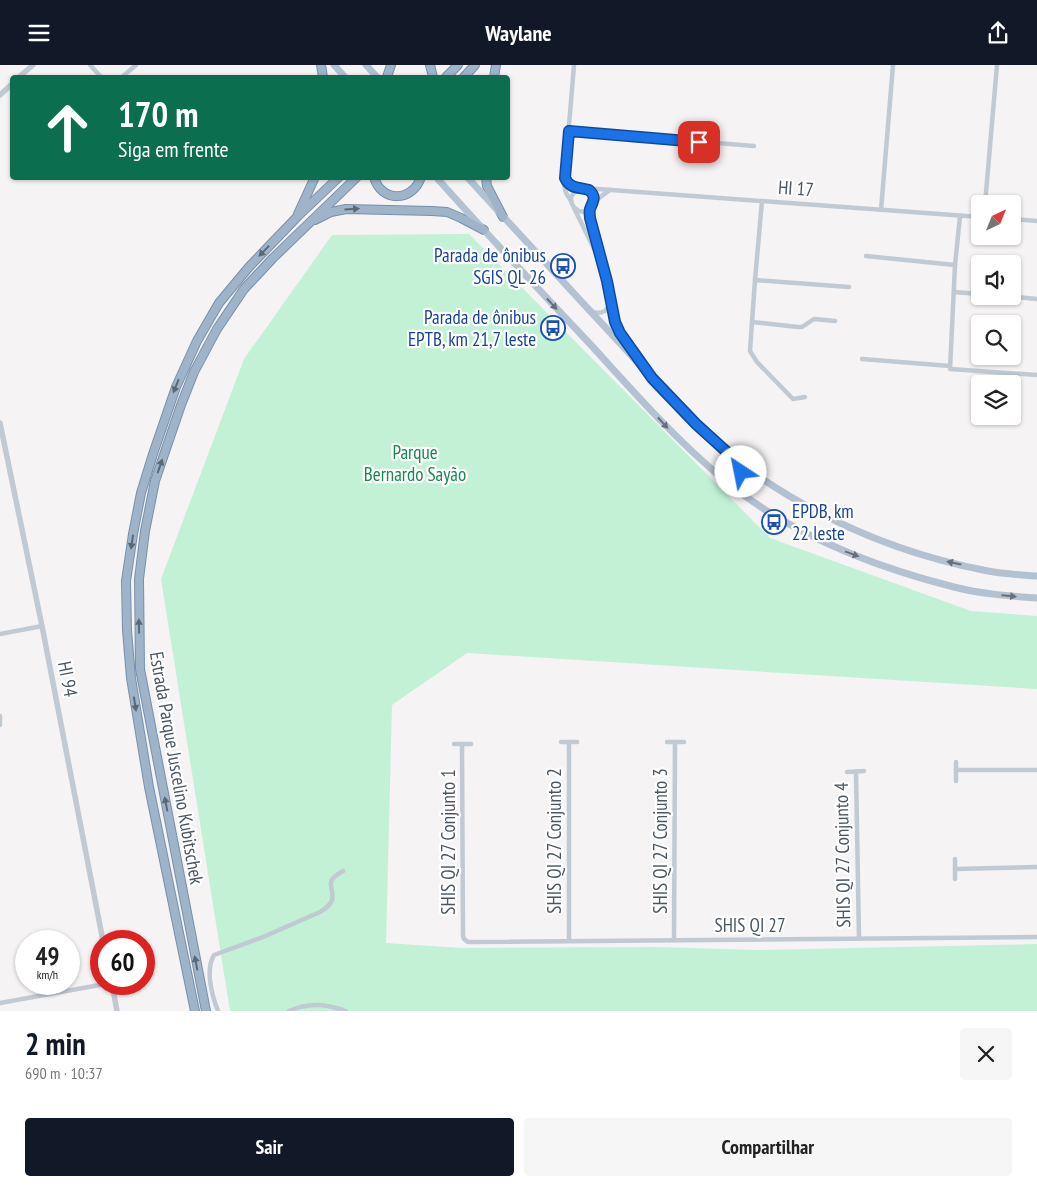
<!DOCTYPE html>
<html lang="pt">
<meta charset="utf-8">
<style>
:root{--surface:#fff;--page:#f6f6f6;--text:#222;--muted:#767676;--accent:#111827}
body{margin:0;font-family:"PT Sans Narrow",sans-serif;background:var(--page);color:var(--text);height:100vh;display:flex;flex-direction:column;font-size:19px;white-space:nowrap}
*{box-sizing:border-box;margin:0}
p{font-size:16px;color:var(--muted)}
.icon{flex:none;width:28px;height:28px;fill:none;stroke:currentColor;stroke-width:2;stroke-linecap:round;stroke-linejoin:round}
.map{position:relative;height:946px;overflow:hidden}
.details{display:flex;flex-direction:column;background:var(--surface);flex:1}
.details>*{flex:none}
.top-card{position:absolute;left:10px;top:10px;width:500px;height:105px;border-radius:5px;box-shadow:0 1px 4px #0004;background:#0b6e4f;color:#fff;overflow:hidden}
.needle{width:32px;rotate:43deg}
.buttons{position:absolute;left:971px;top:130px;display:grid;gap:10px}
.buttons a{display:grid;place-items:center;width:50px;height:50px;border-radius:5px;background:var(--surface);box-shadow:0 1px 4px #0004;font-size:25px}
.speed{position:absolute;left:15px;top:865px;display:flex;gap:10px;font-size:25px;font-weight:700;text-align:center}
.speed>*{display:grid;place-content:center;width:65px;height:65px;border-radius:50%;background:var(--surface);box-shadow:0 1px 4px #0004;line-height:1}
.speed small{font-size:12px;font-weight:400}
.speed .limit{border:8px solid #d22;background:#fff;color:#111}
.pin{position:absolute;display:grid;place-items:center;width:42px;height:42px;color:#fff;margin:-21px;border-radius:10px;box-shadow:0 2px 8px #0006}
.me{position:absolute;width:55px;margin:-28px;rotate:326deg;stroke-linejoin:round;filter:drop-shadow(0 0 4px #0008)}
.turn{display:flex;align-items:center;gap:18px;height:105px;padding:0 25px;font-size:22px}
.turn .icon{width:65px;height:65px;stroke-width:2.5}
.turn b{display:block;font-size:35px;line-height:42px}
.round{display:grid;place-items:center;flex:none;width:52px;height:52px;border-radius:5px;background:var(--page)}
.overview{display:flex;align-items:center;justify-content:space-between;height:85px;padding:0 25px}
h1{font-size:30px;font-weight:700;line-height:38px;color:var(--accent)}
.button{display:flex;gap:10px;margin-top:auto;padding:10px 25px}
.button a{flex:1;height:58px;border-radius:5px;background:var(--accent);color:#fff;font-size:20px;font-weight:700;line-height:58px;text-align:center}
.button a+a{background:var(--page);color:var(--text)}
header{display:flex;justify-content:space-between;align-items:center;height:65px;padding:0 25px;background:var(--accent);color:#fff;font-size:22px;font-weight:700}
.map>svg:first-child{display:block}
.green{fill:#c3f1d5}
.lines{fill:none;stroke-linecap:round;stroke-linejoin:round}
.trunk-casing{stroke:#7690ad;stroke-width:10}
.minor{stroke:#c1cad2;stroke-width:4.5}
.tertiary{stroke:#c1cad2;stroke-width:5.5}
.primary{stroke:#b3c2d1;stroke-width:7}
.trunk{stroke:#9fb4c9;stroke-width:8}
.oneway{fill:#5b6976}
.oneway2{fill:#64717d}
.route-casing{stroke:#114b97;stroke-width:12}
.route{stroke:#1a73e8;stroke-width:9}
.labels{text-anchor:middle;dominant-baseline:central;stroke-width:4.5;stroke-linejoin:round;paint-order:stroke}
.street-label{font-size:19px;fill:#4a5661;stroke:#fff}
.transit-label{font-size:19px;fill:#164399;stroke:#fff;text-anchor:end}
.park-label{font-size:19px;fill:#17864f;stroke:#fff}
</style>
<header><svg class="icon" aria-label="menu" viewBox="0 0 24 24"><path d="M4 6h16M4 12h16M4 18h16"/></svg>Waylane<svg class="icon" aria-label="share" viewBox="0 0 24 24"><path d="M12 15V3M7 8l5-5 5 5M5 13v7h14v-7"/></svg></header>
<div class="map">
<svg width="1037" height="946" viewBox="0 0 1037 946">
<rect width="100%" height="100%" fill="#f5f3f3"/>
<polygon class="green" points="469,169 770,473 971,546 1037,551 1037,624 467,588 392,640 386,878 461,883 657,882 757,885 1037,879 1037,946 230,946 161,514 244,294 332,170"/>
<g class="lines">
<defs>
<g id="trunk">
<polyline points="321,0 323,12"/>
<polyline points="430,0 433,12"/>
<polyline points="387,12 391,0"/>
<polyline points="446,12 458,0"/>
<polyline points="464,12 475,0"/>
<polyline points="494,12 496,0"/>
<path d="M374,112C381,138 413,137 421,112"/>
<polyline points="486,112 487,121 503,152"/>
<polyline points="298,149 315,112"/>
<polyline points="315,155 331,147 346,144 432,146 447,147 461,153 484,165"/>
<polyline points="195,946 149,722 131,613 127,565 126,516 133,469 141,428 153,389 176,322 197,276 219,238 249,202 298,151 339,112"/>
<polyline points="206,946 140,604 139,514 145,466 155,416 181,340 194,307 217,264 244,224 273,193 357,112"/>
</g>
</defs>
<use href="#trunk" class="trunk-casing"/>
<g class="minor">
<polyline points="90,0 101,12"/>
<polyline points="122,12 136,0"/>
<polyline points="569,66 754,81"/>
<polyline points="565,113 569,120 579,123"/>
<polyline points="584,123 980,152"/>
<polyline points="571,136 566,128 564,120 574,0"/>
<polyline points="762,136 755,215 750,286 757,297 793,334 805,332"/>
<path d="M594,138L592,128L584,123L576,125L571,132C571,136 571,140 575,143C585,153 591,140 597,135C601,131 606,128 610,125"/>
<polyline points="985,139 997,0"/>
<polyline points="574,143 601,198"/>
<polyline points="590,143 590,153 607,216 615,257 620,268 636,292"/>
<polyline points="881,145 893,0"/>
<polyline points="960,151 955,200 950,304 1037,310"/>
<polyline points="1012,154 1037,156"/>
<polyline points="866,191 955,200"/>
<polyline points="755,215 849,222"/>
<polyline points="954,227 980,229"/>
<polyline points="1006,231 1037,234"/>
<path d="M592,247C602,249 608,247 610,236"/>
<polyline points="752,257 798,262 802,262 814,254 835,256"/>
<polyline points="862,294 950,301"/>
<polyline points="0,569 42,561"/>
<polyline points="0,651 0,660"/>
<polyline points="561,677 577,677"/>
<polyline points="569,677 569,875"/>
<polyline points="667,677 684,677"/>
<polyline points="454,679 471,679"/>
<polyline points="462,679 463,871 464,874 468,877 1037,872"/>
<polyline points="956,697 956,716"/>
<polyline points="956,705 1037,705"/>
<polyline points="847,707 864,706"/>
<polyline points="856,707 859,873"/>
<polyline points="955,794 955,814"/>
<polyline points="955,804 1037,802"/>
<polyline points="674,875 675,677"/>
<polyline points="0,938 105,919"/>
<path d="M218,946C212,931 205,905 214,890L263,872L320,847C325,844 330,841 332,835C335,820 322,818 343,806"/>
<path d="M289,946C310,937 326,939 346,946"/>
</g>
<g class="tertiary">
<polyline points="19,12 33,0"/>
<polyline points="0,30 12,19"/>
<polyline points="0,358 42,561 103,876"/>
<polyline points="112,919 117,946"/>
</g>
<g class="primary">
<polyline points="334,0 345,12"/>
<polyline points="366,0 377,12"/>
<path d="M436,112C487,169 539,225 591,280C633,326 674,373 722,413C788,469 871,501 954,522C981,529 1009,531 1037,533"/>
<path d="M467,112C522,172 576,231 631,290C665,328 700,369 741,399C815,453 898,489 988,506C1004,509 1021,510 1037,511"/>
<polyline points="724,410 732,414 736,414 741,407 739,398"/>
</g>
<use href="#trunk" class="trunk"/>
</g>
<defs><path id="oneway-solid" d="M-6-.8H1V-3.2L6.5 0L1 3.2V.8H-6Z" transform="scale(1.25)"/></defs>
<g class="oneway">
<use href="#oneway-solid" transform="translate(352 144) rotate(-4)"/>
<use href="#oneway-solid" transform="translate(264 186) rotate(134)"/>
<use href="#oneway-solid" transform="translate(176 321) rotate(112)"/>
<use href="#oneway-solid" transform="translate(160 401) rotate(-71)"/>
<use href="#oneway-solid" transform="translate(132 477) rotate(98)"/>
<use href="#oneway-solid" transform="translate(139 561) rotate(-91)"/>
<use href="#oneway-solid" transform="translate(135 639) rotate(81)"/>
<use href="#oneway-solid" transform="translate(166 739) rotate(-101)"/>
<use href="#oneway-solid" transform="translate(196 898) rotate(-101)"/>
</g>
<g class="oneway2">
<use href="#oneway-solid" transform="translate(552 239) rotate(47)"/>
<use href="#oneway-solid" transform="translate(663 358) rotate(47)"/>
<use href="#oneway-solid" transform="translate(852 489) rotate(20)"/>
<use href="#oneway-solid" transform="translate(954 498) rotate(-168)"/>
<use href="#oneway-solid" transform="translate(1009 531) rotate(5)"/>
</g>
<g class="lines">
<defs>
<path id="route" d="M699,77L569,66L565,113C570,124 579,122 589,125C597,132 593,136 590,144C589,147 590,150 590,153L607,216L615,257L620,268L652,313L696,359L739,398L741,407"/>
</defs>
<use href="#route" class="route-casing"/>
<use href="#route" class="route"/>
</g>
<defs>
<symbol id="bus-ring" viewBox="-11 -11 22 22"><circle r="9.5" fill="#fff" stroke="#1a4fb4" stroke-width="1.5"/><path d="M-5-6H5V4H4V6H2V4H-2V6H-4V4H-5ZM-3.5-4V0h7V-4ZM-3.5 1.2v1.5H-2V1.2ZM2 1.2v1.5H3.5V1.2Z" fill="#1a4fb4"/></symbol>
</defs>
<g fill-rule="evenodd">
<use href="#bus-ring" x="549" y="187" width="28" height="28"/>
<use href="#bus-ring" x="539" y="249" width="28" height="28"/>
<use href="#bus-ring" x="760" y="443" width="28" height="28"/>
</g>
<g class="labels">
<g class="street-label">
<text transform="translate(796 123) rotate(4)">HI 17</text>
<text transform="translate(68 614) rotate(79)">HI 94</text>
<text transform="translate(177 703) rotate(80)">Estrada Parque Juscelino Kubitschek</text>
<text transform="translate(554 776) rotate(-90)">SHIS QI 27 Conjunto 2</text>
<text transform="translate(660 776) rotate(-90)">SHIS QI 27 Conjunto 3</text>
<text transform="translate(448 777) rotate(-90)">SHIS QI 27 Conjunto 1</text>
<text transform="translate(842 790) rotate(-91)">SHIS QI 27 Conjunto 4</text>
<text x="750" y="860">SHIS QI 27</text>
</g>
<g class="transit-label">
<text x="546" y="190">Parada de ônibus<tspan x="546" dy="22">SGIS QL 26</tspan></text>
<text x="536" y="252">Parada de ônibus<tspan x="536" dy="22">EPTB, km 21,7 leste</tspan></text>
<text x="792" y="446" text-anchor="start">EPDB, km<tspan x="792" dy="22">22 leste</tspan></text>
</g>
<g class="park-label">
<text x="415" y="387">Parque<tspan x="415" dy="22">Bernardo Sayão</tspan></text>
</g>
</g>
</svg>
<div class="buttons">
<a><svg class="needle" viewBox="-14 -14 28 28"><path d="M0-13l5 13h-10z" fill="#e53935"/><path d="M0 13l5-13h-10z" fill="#767676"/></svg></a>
<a><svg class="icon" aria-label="sound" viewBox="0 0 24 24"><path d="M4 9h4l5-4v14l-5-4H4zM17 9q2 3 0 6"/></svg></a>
<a><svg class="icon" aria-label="search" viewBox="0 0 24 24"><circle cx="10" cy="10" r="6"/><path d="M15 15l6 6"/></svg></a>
<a><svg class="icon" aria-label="layers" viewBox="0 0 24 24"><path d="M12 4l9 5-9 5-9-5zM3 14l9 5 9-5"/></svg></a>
</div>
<div class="speed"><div>49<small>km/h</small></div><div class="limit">60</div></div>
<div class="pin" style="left:699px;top:77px;background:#d93025"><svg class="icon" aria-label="arrive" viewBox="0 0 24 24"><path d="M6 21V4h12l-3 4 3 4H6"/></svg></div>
<svg class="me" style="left:741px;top:407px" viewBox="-20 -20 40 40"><circle r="19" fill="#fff"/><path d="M0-13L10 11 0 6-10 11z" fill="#1a73e8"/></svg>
<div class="top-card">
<div class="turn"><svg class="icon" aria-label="ahead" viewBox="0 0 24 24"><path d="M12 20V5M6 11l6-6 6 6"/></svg><div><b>170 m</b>Siga em frente</div></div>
</div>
</div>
<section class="details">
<div class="overview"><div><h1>2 min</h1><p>690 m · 10:37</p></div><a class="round"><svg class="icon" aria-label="close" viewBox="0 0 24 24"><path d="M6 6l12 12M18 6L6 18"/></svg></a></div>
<div class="button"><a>Sair</a><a>Compartilhar</a></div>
</section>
